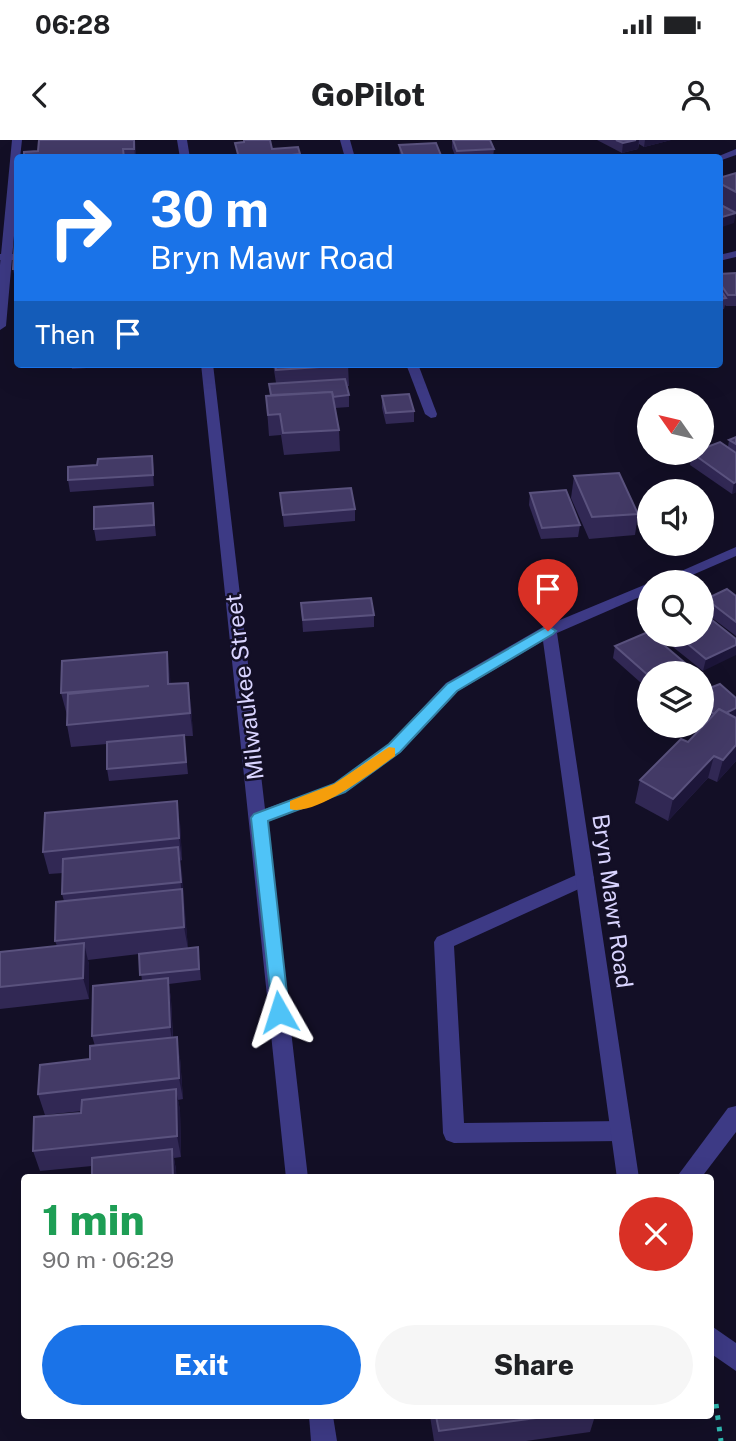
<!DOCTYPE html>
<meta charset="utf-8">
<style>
:root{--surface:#fff;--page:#f6f6f6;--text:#202124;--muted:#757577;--accent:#1a73e8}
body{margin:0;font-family:"Public Sans",sans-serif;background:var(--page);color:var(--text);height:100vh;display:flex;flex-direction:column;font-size:26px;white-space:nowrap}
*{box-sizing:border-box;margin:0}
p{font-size:23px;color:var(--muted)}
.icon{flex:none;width:38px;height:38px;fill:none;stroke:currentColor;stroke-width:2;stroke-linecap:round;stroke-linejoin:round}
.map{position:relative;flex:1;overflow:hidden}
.panel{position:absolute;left:21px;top:1034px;width:693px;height:245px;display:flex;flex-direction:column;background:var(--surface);border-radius:7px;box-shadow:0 7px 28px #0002}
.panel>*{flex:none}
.guide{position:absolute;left:14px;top:14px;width:709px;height:214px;border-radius:7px;box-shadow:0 7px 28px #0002;background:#1a73e8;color:#fff;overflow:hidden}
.needle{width:46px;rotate:304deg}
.controls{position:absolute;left:637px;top:248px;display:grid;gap:14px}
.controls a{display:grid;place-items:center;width:77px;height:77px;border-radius:50%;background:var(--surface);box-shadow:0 7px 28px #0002;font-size:35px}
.pin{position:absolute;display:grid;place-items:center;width:60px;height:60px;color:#fff;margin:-72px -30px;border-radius:50% 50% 50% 0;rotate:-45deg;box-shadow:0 0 7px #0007}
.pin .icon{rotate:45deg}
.me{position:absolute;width:77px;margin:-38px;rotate:354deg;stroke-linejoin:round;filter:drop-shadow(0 0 5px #0008)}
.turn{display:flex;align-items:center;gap:24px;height:147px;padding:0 21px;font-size:32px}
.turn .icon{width:91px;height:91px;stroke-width:2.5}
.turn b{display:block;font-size:49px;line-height:60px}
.then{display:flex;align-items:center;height:66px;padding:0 21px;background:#0003;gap:14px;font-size:26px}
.round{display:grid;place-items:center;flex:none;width:74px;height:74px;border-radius:37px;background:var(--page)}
.headline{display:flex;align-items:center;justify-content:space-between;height:119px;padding:0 21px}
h1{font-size:42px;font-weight:800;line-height:52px;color:#1e9e55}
.button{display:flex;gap:14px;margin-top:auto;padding:14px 21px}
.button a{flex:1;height:80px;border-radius:42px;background:var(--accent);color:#fff;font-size:28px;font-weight:800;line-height:80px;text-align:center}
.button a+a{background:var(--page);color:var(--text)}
.status{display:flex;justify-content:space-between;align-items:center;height:49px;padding:0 35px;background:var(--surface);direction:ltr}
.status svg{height:19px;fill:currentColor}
header{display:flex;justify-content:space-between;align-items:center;height:91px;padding:0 21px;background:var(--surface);font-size:32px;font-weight:800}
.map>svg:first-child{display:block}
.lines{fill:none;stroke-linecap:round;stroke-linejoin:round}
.path{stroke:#2fb8b0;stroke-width:5;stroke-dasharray:4.5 7;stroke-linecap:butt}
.service{fill:#3d3a85;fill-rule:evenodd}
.minor{fill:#3d3a85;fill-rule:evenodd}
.wall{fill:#312854}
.shaded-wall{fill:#1d163a}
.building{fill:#433a66;stroke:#5a527e;stroke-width:2}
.route{fill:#4fc3f7;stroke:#337fa1;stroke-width:2}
.slow{fill:#f59e0b}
.labels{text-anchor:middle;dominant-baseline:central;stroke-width:5;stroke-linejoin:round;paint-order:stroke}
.street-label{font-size:23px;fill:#d9d4ff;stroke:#130f26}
</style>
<div class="status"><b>06:28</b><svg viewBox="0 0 49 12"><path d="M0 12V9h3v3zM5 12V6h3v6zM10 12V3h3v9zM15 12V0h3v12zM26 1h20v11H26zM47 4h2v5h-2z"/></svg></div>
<header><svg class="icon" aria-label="back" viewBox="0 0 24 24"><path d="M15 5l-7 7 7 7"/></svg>GoPilot<svg class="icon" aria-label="person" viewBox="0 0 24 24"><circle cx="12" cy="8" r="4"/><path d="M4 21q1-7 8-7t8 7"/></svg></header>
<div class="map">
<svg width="736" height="1301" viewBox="0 0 736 1301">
<rect width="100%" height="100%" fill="#130f26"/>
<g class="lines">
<polyline class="path" points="716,1264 721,1301"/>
<g class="service">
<polygon points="12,0 22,0 20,18 18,18 18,51 6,186 0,190 0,125"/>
<polygon points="340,0 350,0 355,18 345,18"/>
<polygon points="736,9 736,15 719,21 719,18 714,18"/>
<polygon points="406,224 418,224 437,274 436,277 431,278 425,274"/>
<polygon points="585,731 592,733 594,738 592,743 454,806 464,983 621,981 629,984 632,991 629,998 621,1001 454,1003 446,1000 443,993 434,802 437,797"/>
</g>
<g class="minor">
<polygon points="177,0 187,0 190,18 180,18"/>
<polygon points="736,111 736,117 719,121 719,115"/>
<rect x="0" y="114" width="18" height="6"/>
<polygon points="201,224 213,224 265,669 334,644 389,604 446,543 543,487 649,443 649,453 557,493 639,1038 617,1038 543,501 458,551 401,612 346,652 267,682 308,1038 286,1038"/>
<polygon points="736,407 736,416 674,443 654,443"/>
<polygon points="736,966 736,992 701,1038 676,1038 728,968"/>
<polygon points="710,1185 736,1203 736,1231 710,1213"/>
<polygon points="309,1276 333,1276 337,1301 311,1301"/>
</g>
</g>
<g class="wall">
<polygon points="135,0 136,18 24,18 38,11"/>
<polygon points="452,0 490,0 494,9 493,18 456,18 452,8"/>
<polygon points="597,0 671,0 644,7 639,4 638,9 622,13"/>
<polygon points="399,5 442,18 400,18"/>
<polygon points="736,33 736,73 719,64 719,38"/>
<polygon points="18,101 18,153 13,129"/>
<polygon points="736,133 736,166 726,166 725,165 724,169 719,170 719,134"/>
<polygon points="71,224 144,224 72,229"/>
<polygon points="273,224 348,224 349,246 347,246 349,255 349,267 335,268 339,290 340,311 284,315 281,295 269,296 266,256 270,255 269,244 276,243"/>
<polygon points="382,256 414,271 414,282 386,284 382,268"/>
<polygon points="736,297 736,352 732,354 690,325 692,313 728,307 729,300"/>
<polygon points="152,316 154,346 70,352 68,340 97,325"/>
<polygon points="574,336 638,374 635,395 589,399 571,358"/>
<polygon points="280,353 355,369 355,381 284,387"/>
<polygon points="530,353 580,385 578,397 541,399 529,365"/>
<polygon points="154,374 156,396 96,401 94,389"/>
<polygon points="736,456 736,496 703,471 706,459"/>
<polygon points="301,463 374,475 374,487 303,492"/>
<polygon points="664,495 702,495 736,499 703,531 663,499"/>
<polygon points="615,506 697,533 697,534 649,534 649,550 613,518"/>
<polygon points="170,534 170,544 191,565 193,596 184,596 188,634 109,641 107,629 107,604 71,607 67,585 67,575 61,553"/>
<polygon points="720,544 736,621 717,642 708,638 668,681 635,663 640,640 688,602 706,583 702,580 702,551"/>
<polygon points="180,683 182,720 180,721 188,808 198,807 201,840 169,844 171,860 173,897 180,918 183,959 178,960 180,970 181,1017 174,1018 176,1030 92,1035 92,1026 40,1031 33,1011 81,973 82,971 45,975 38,954 90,919 95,906 92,896 142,841 139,814 88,820 89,825 89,859 0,869 0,812 57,806 55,801 64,761 62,754 63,733 49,734 43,712"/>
<polygon points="430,1276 595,1276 590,1292 526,1301 434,1301"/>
</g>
<g class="shaded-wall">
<polygon points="134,0 135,0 136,18 135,18"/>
<polygon points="636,0 639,0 638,9 622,13 623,3"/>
<polygon points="645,0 671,0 644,7"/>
<polygon points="300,14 300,18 267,18"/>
<polygon points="736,73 734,83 719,88 719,78"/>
<polygon points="152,316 154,327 154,346 153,335"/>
<polygon points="736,342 736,352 732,354 734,343"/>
<polygon points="736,505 736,515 703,531 706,519"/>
<polygon points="167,512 170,534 172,567 168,544"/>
<polygon points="188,543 191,565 193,596 190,573"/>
<polygon points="736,568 736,579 718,577"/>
<polygon points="736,605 736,621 717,642 723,620"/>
<polygon points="714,616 708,638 668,681 673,659"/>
<polygon points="177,661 180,683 182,720 179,698"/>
<polygon points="178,707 182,730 188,809 184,787"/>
<polygon points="84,803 89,825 89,859 83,838"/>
<polygon points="168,838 171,860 173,908 170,887"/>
<polygon points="177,897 180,918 183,959 179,938"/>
<polygon points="176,949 180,970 181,1017 177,996"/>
<polygon points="172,1009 176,1030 177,1038 173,1038"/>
</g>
<g class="building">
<polygon points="39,0 134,0 134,9 123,9 124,18 24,18 24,12 38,11"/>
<polygon points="244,0 270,0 272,9 298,7 300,14 267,18 239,18 235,3 244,2"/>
<polygon points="453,0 490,0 494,9 457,11"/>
<polygon points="616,0 636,0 623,3"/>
<polygon points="436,3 442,18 404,18 399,5"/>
<polygon points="623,15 624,18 603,18 602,16"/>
<polygon points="736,33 736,52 719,43 719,38"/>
<polygon points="719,64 736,73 719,78"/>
<polygon points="15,101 18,101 18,129 13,129"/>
<polygon points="736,133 736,155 728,155 719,142 719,134"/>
<polygon points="719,148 726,158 719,159"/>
<polygon points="275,224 348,224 348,225 276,230"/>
<polygon points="345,239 349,255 333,257 332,252 271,255 269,244"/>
<polygon points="332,252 339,290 283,293 280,274 268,275 266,256"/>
<polygon points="409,254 414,271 386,273 382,256"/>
<polygon points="736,297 736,304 729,300"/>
<polygon points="720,302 736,313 736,342 734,343 692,313 702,313 702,309"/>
<polygon points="152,316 153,335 68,340 68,327 97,325 98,319"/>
<polygon points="619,333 638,374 592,377 574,336"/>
<polygon points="351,348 355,369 283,375 280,353"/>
<polygon points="566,350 580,385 542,388 530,353"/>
<polygon points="153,363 154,385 94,389 94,367"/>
<polygon points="727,449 736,456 736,482 706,459"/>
<polygon points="371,458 374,475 303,480 301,463"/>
<polygon points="707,476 736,499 736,505 706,519 677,495 702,495 702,478"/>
<polygon points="648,492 649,493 649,495 652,495 697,533 649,534 649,536 615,506"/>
<polygon points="167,512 168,544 188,543 190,573 67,585 68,554 149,546 61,553 62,521"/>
<polygon points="720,544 736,558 736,568 726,573 719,569 714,574 702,566 702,551"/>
<polygon points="719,569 736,578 736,605 723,620 714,616 673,659 640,640 681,599 688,602"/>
<polygon points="184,595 186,622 107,629 107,602"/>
<polygon points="177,661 179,698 43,712 45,673"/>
<polygon points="178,707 181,742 62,754 63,719"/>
<polygon points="182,749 184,787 55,801 56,762"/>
<polygon points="84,803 83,838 0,847 0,812"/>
<polygon points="198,807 199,829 140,835 139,814"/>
<polygon points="168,838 170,887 92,896 93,846"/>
<polygon points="177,897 179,938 38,954 40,925 90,919 90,906"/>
<polygon points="176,949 177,996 33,1011 34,977 81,973 82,960"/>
<polygon points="172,1009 173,1038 65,1038 92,1035 92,1018"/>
<polygon points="436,1276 551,1276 439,1291"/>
</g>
<polygon class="route" points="548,486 556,491 553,494 457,551 400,612 345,652 268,681 289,872 279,879 273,877 251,678 254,674 334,644 389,604 447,544"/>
<path class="slow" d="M389,607L395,608V616C374,631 315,677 290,669V661L334,644Z"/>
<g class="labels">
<g class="street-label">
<text transform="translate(244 547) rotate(-97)">Milwaukee Street</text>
<text transform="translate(613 761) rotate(82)">Bryn Mawr Road</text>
</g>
</g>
</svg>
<div class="controls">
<a><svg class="needle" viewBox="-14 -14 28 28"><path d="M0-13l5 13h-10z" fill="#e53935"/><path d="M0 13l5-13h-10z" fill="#757577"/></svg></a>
<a><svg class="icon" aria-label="sound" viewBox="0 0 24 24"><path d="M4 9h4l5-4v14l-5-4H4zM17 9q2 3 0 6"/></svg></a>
<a><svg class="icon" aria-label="search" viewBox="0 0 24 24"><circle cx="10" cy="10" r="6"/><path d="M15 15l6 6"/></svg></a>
<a><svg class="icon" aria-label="layers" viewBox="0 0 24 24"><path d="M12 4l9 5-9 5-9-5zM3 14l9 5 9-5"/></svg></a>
</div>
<div class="pin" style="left:548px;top:491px;background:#d93025"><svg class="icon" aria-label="arrive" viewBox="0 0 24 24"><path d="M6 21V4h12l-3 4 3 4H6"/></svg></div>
<svg class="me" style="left:279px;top:872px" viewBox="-20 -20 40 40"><path d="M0-17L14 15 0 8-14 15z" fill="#4fc3f7" stroke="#fff" stroke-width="4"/></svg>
<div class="guide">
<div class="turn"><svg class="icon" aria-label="right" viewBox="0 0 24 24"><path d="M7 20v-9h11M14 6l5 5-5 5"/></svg><div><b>30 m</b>Bryn Mawr Road</div></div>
<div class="then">Then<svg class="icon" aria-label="arrive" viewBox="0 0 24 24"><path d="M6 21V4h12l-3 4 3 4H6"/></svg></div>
</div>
<section class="panel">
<div class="headline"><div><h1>1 min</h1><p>90 m · 06:29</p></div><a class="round" style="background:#d93025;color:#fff"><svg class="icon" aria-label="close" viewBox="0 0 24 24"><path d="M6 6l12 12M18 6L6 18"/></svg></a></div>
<div class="button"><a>Exit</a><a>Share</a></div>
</section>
</div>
